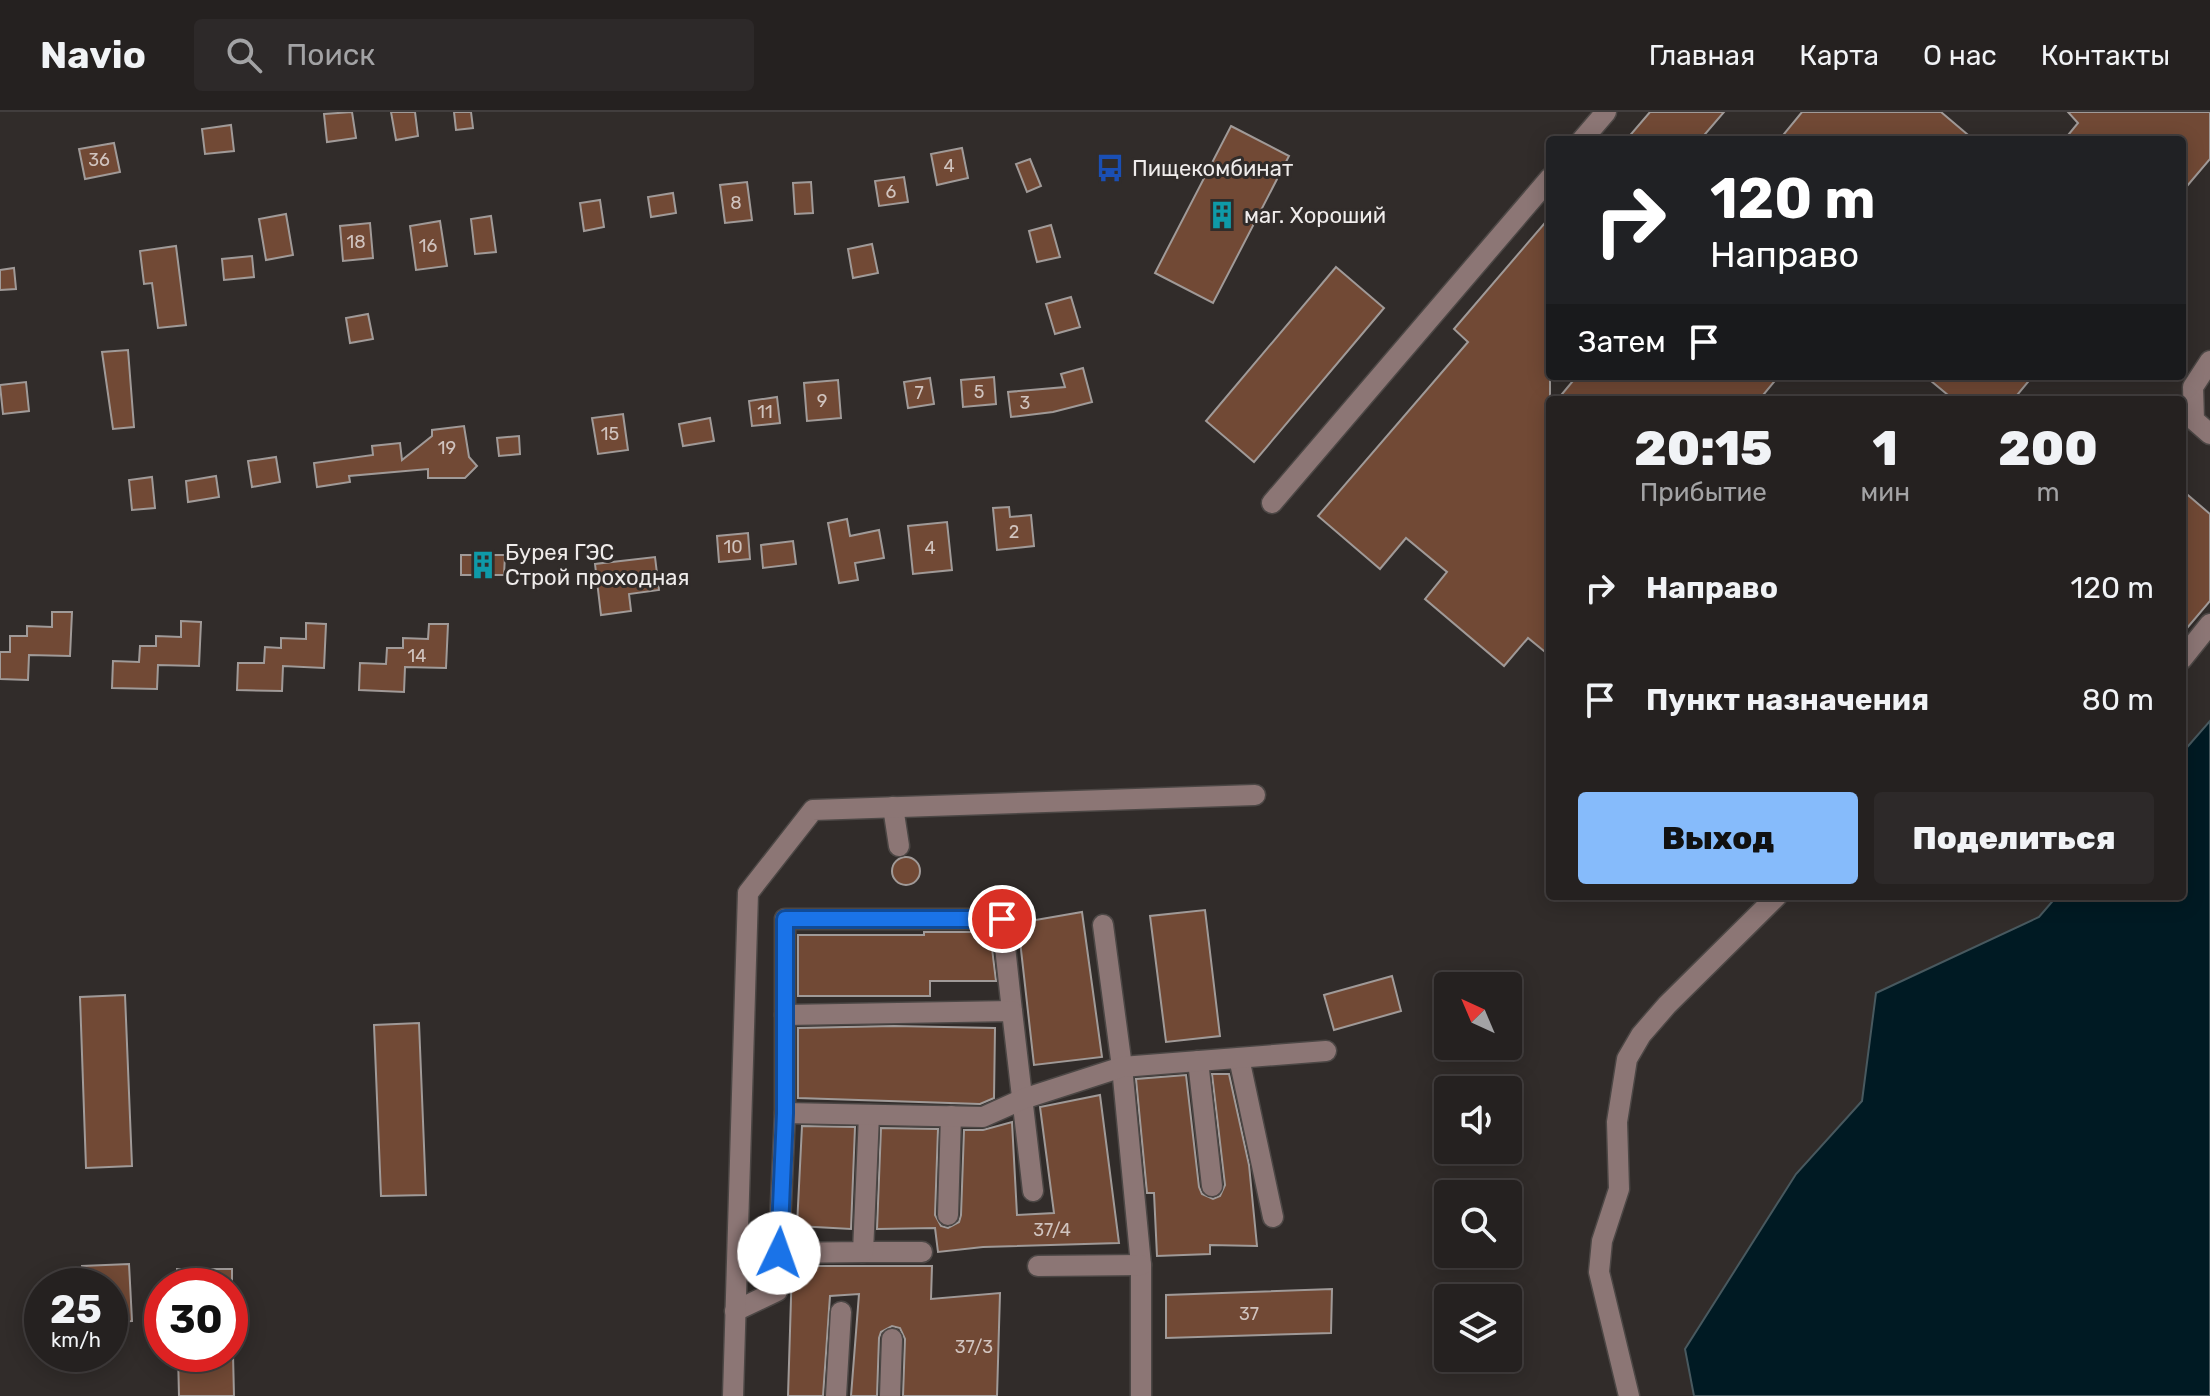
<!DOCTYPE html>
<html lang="ru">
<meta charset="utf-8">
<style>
:root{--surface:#252120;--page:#2d2929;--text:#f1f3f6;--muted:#a3a3a5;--line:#423e3e;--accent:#86bbfb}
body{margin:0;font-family:Rubik,sans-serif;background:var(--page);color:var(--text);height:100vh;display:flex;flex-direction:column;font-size:30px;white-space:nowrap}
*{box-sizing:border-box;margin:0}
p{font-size:26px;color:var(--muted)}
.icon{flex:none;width:44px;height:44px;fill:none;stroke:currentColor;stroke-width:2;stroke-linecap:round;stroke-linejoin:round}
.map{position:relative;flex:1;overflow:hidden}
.drawer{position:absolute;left:1546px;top:284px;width:640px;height:504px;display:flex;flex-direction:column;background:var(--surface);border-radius:8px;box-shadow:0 4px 20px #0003,0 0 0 2px var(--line)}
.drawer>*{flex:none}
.top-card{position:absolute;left:1546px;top:24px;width:640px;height:244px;border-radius:8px;box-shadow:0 4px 20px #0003,0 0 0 2px var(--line);background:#202124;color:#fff;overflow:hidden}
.needle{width:52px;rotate:316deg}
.buttons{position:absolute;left:1434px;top:860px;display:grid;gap:16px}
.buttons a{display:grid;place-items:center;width:88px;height:88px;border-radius:8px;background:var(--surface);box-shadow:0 4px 20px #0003,0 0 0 2px var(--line);font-size:40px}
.speed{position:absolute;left:24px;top:1156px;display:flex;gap:16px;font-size:40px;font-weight:700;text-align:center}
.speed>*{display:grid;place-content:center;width:104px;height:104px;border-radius:50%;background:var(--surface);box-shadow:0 4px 20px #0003,0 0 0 2px var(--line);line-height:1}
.speed small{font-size:20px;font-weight:400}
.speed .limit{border:12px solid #d22;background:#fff;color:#111}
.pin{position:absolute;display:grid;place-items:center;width:68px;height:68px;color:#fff;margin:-34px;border:4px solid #fff;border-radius:50%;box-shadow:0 2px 8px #0007}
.me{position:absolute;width:88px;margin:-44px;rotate:3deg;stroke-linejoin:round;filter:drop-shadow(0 0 6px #0008)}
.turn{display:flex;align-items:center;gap:28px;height:168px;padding:0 32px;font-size:36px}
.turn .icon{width:104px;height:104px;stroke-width:2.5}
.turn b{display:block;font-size:56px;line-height:68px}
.then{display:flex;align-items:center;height:76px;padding:0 32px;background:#0003;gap:16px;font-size:30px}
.eta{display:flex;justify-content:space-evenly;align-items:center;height:136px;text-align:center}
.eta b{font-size:48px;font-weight:800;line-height:56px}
.button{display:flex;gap:16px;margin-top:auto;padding:16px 32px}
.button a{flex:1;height:92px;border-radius:8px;background:var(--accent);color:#111;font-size:32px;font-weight:800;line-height:92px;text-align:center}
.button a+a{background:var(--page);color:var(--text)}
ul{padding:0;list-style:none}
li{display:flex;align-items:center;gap:24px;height:112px;padding:0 32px}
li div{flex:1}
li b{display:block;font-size:30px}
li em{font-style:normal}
header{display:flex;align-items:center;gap:48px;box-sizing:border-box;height:112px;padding:0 40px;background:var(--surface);border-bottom:2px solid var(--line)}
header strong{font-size:38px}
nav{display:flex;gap:44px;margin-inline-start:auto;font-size:28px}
.search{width:560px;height:72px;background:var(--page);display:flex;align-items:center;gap:20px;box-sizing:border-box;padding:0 28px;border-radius:8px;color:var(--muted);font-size:30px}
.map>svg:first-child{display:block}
.water{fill:#001a23;stroke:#48595f;stroke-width:2}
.building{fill:#714935;stroke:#a09a98;stroke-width:2}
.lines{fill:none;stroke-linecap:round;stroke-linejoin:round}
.minor-casing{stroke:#4c4745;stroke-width:23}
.minor{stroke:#8c7675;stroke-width:20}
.route-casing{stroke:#114b97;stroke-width:20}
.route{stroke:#1a73e8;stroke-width:14}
.labels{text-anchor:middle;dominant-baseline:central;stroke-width:6;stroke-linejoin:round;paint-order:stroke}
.number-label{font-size:18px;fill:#d0c3be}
.poi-label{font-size:22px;fill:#efeceb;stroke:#312c2a;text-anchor:start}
</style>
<header>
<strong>Navio</strong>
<div class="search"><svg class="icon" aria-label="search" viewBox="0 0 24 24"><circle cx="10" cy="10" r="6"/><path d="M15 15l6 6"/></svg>Поиск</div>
<nav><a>Главная</a><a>Карта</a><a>О нас</a><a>Контакты</a></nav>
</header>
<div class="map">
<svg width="2210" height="1284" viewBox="0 0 2210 1284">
<rect width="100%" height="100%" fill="#312c2a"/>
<polygon class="water" points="2210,609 2210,1284 1694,1284 1685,1237 1796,1062 1862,989 1876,881 2039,805 2057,784 2182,784 2182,641"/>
<g class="building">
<polygon points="352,0 356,26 327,30 324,2"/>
<polygon points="391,0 415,0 418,24 396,28"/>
<polygon points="454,0 471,0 473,16 456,18"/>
<polygon points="1650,0 1724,0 1700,28 1626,28"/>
<polygon points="1802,0 1941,0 1974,28 1779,28"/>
<polygon points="2068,0 2210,0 2210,47 2182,80 2182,28 2064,28 2078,11"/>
<polygon points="231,13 234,39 205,42 202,17"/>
<polygon points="1231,14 1289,44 1213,191 1155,161"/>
<polygon points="114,31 120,60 85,67 79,37"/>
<polygon points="962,36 968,66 937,73 931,42"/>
<polygon points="1030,47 1041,74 1027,80 1016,52"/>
<polygon points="904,65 908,90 879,94 875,69"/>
<polygon points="747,70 752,108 725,111 720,73"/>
<polygon points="811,70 813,101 795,102 793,71"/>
<polygon points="673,81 676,101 651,105 648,85"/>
<polygon points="600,88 604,115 584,119 580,91"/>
<polygon points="286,102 293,143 266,148 259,107"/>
<polygon points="491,104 496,140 475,142 471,107"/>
<polygon points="1550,105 1550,544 1528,526 1504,554 1425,487 1447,460 1406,426 1380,457 1318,404 1468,230 1454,217"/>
<polygon points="440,109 447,154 416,158 410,114"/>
<polygon points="370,111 373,146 343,149 340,114"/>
<polygon points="1051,113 1060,145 1037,150 1029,119"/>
<polygon points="872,132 878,161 853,166 848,137"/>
<polygon points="176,134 186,213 158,216 152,171 144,172 140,139"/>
<polygon points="252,144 254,165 224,168 222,147"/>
<polygon points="1336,155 1384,196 1254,350 1206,309"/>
<polygon points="14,156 16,177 0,178 0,158"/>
<polygon points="1071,185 1080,215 1055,222 1046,192"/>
<polygon points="368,202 373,227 350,231 346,206"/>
<polygon points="128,238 134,315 113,317 102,240"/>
<polygon points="1083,256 1092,290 1053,300 1011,305 1008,280 1065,275 1061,262"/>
<polygon points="1577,264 1779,264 1759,288 1557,288"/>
<polygon points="1925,264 2033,264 2013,288 1954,288"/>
<polygon points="994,265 996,292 963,295 961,268"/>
<polygon points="930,266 934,292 908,296 904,270"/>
<polygon points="838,268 841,306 807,309 804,271"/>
<polygon points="26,270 29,299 3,302 0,273"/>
<polygon points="777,285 780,311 752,314 749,289"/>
<polygon points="623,302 628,338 598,342 592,306"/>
<polygon points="710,306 714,329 683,334 679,312"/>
<polygon points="464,314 469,345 477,354 465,366 428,366 428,357 349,364 350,370 317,375 314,351 373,343 372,334 400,331 402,348 432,324 432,318"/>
<polygon points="519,324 520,342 499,344 497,326"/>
<polygon points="276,345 280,370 252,375 248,349"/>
<polygon points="216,364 219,385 188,390 186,369"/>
<polygon points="152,365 155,396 132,398 129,368"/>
<polygon points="2182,378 2210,402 2210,489 2182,522"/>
<polygon points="1009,395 1010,405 1031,403 1034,434 997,438 993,396"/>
<polygon points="847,407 850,424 879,418 884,446 855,451 858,468 839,471 828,411"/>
<polygon points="947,410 952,458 913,462 908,414"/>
<polygon points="748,421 750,447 719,450 717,424"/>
<polygon points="793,429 796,452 763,456 761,433"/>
<polygon points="461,443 505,443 504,463 461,463"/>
<polygon points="655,445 659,478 629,482 631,499 601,503 595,452"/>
<polygon points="52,500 72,500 70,544 29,543 28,568 0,567 0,540 10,540 10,524 27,524 27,514 52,515"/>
<polygon points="181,509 201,510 199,554 158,553 157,577 112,576 113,549 139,550 140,534 156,534 156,524 181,525"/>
<polygon points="306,511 326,512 324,556 283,554 282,579 237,578 238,551 264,551 265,535 281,536 281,526 306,527"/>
<polygon points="429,512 448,512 446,556 405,555 404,580 359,578 360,551 386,552 387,536 403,536 403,526 428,527"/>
<circle cx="906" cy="759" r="14"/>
<polygon points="1205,798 1220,924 1166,930 1150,804"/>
<polygon points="1082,800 1102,945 1034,953 1018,811"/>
<polygon points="924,820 990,820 996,869 930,869 930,884 798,884 798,823 924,823"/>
<polygon points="1392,864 1401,899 1334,918 1324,883"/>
<polygon points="125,883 132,1054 86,1056 80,885"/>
<polygon points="419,911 426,1083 381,1084 374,913"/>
<polygon points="894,914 995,916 994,986 980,992 798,986 798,916"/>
<polygon points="1212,962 1229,962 1249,1053 1257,1134 1210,1133 1210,1142 1157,1144 1154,1081 1147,1081 1136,967 1186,963 1199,1075 1202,1082 1213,1087 1220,1084 1225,1073"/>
<polygon points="1100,983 1119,1131 983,1135 938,1140 935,1116 877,1117 881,1016 938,1017 935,1103 941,1114 948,1116 959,1110 961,1103 964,1018 983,1018 1012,1010 1017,1103 1054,1101 1040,995"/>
<polygon points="802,1014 855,1015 851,1117 797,1114"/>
<polygon points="129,1152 132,1209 110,1210 110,1174 82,1174 82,1154"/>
<polygon points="792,1154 932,1154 931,1187 1000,1181 997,1284 903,1284 905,1227 900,1216 892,1214 881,1220 879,1226 877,1284 851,1284 859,1182 830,1184 823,1284 788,1284"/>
<rect x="177" y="1157" width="55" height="17"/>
<polygon points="1332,1177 1331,1221 1166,1226 1166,1183"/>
<polygon points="178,1242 233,1242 234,1284 179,1284"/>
</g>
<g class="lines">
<defs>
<g id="minor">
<polyline points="1582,28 1606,0"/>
<polyline points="2210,249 2193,275 2194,308 2210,322"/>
<polyline points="1272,391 1550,66"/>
<polyline points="2182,547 2210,512"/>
<polyline points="893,695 899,734"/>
<polyline points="1103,813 1122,955 1141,1153 1141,1284"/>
<polyline points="785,903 785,807 1002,807 1012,899"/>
<polyline points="1239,946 1273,1105"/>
<polyline points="1198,949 1212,1074"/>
<polyline points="785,1001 785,903 1012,899 1033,1079"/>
<polyline points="948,1103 951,1004"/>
<polyline points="863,1140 922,1140"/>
<polyline points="779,1141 863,1140 869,1003"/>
<polyline points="1038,1154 1141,1153"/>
<polyline points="735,1199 777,1179 785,1001 983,1005 1023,987 1122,955 1326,939"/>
<polyline points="733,1284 748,781 813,698 1255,683"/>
<polyline points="836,1284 841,1200"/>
<polyline points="890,1284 892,1227"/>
<polyline points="1629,1284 1599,1160 1602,1129 1619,1077 1617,1010 1627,947 1641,923 1667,893 1777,784"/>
</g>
</defs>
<use href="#minor" class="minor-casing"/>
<use href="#minor" class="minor"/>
</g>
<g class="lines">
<defs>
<polyline id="route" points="779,1141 785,1001 785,807 1002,807"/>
</defs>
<use href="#route" class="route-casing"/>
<use href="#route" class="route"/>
</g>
<defs>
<symbol id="bus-bare" viewBox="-9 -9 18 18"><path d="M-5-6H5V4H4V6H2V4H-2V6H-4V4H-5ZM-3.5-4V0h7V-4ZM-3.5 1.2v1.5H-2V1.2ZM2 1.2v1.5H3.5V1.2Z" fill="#1a4fb4" stroke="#312c2a" stroke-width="2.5" paint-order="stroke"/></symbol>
<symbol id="building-bare" viewBox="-9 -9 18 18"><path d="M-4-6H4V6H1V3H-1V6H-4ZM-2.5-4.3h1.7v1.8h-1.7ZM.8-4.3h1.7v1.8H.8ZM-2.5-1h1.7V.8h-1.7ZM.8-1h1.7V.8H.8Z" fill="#0f9aa8" stroke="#312c2a" stroke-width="2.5" paint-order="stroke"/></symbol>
</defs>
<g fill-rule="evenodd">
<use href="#bus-bare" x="1090" y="36" width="40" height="40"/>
<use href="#building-bare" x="1202" y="83" width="40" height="40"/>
<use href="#building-bare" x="463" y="433" width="40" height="40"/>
</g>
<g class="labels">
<g class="number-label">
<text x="99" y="48">36</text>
<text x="949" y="54">4</text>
<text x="891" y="80">6</text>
<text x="736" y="91">8</text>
<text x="356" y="130">18</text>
<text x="428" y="134">16</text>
<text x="979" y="280">5</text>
<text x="919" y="281">7</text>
<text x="822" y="289">9</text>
<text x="1025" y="291">3</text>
<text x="765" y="300">11</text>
<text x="610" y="322">15</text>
<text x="447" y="336">19</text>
<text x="1014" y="420">2</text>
<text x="733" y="435">10</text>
<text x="930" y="436">4</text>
<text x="417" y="544">14</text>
<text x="1052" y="1118">37/4</text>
<text x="1249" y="1202">37</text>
<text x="974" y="1235">37/3</text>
</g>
<g class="poi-label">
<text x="1132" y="56">Пищекомбинат</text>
<text x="1244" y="103">маг. Хороший</text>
<text x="505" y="440">Бурея ГЭС<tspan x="505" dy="25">Строй проходная</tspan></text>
</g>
</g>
</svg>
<div class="buttons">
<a><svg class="needle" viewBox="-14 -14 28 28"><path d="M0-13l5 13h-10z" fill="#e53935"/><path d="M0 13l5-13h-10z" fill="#a3a3a5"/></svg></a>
<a><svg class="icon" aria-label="sound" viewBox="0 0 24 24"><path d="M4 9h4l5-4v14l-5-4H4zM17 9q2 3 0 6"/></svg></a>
<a><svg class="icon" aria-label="search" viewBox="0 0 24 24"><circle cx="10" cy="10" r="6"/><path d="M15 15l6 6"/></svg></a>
<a><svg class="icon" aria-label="layers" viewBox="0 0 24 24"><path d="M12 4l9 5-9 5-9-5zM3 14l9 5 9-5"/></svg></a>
</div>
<div class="speed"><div>25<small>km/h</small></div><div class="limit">30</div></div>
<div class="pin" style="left:1002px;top:807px;background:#d93025"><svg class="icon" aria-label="arrive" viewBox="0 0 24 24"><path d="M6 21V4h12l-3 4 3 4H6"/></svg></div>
<svg class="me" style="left:779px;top:1141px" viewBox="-20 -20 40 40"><circle r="19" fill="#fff"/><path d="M0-13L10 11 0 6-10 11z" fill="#1a73e8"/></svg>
<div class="top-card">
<div class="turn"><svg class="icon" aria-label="right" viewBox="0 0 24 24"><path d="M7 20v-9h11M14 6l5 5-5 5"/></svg><div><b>120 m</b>Направо</div></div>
<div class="then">Затем<svg class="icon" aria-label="arrive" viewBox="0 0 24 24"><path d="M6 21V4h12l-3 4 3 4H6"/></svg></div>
</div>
<section class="drawer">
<div class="eta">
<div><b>20:15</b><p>Прибытие</p></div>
<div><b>1</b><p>мин</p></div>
<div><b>200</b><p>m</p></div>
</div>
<ul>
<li><svg class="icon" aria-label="right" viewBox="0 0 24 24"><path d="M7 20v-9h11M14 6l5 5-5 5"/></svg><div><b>Направо</b></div><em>120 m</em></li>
<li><svg class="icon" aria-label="arrive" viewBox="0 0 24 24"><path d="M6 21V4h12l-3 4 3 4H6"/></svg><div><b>Пункт назначения</b></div><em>80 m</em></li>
</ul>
<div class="button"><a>Выход</a><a>Поделиться</a></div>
</section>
</div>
